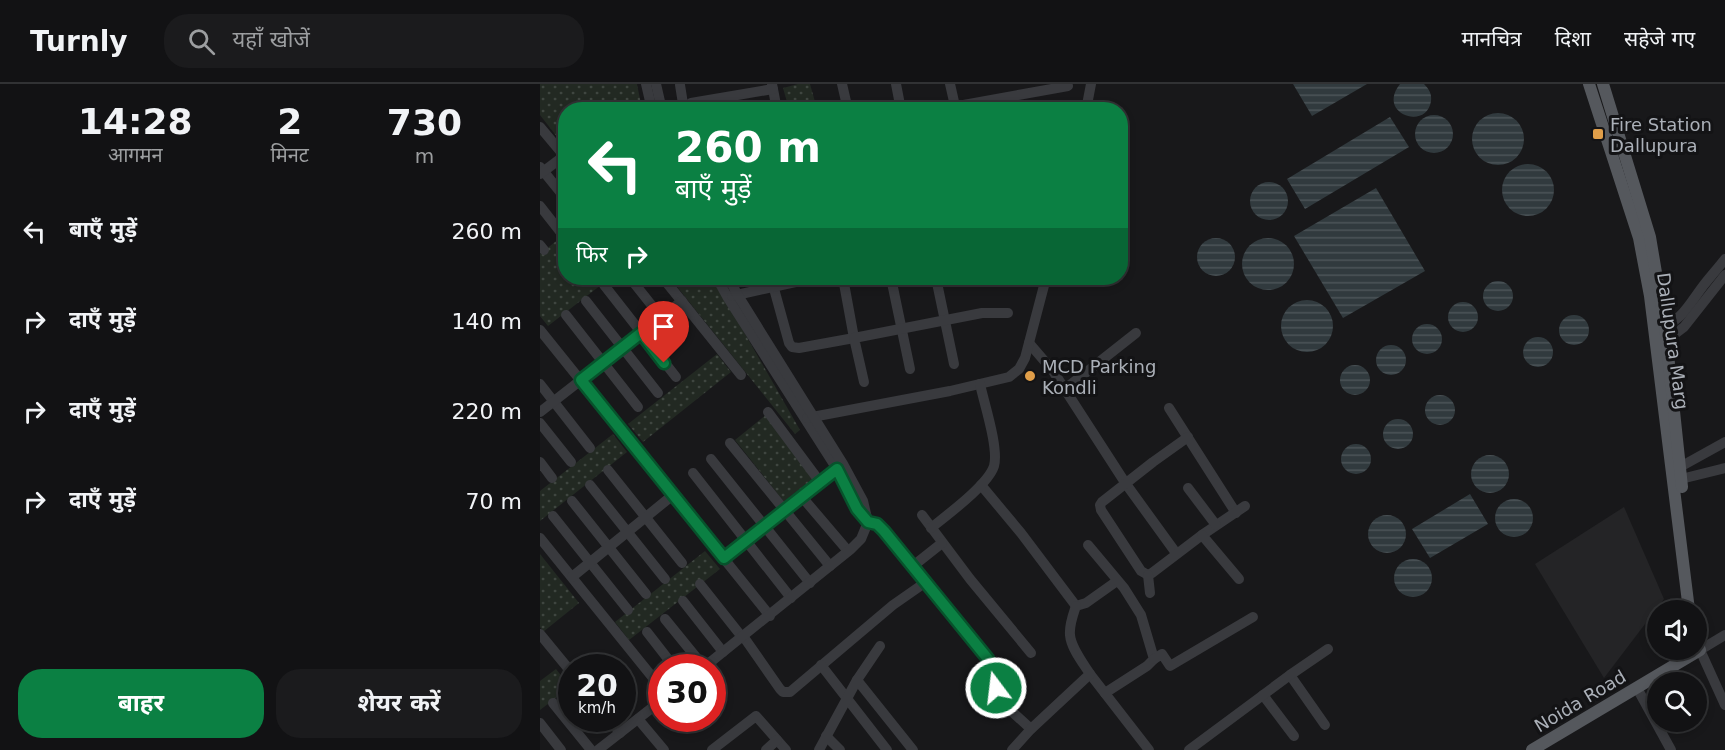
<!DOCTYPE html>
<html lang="hi">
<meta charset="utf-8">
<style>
:root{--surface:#121214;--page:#1b1b1d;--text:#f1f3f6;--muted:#9c9ea0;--line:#313234;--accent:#0b8043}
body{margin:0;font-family:"DejaVu Sans","Noto Sans Devanagari",sans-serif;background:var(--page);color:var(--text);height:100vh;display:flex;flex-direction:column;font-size:22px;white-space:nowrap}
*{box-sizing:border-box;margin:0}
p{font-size:20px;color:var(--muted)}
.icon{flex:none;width:33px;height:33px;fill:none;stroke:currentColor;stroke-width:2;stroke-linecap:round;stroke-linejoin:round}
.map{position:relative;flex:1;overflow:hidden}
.details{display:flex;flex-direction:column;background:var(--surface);width:540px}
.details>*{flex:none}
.hud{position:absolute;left:18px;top:18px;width:570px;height:183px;border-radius:24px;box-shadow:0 3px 9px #0003,0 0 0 2px var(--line);background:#0b8043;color:#fff;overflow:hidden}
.fabs{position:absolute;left:1107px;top:516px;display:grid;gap:12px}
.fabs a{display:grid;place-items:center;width:60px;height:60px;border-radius:50%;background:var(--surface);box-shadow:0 3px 9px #0003,0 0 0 2px var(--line);font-size:30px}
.speed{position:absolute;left:18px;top:570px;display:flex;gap:12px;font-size:30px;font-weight:700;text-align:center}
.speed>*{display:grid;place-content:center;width:78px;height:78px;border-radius:50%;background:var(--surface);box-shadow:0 3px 9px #0003,0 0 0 2px var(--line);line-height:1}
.speed small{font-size:15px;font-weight:400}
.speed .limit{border:9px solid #d22;background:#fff;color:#111}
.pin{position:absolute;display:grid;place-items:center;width:51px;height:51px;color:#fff;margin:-62px -26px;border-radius:50% 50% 50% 0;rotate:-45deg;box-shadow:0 0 6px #0007}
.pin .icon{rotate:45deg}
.me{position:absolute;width:66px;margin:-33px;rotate:345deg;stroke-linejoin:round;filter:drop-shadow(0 0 4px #0008)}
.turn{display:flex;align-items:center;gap:21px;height:126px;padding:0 18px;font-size:27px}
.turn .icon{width:78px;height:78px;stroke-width:2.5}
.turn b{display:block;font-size:42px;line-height:51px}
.then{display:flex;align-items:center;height:57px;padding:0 18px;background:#0003;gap:12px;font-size:22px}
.eta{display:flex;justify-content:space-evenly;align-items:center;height:102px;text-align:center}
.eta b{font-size:36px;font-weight:700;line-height:42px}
.primary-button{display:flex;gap:12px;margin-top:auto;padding:12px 18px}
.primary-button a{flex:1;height:69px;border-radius:24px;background:var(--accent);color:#fff;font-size:24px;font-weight:700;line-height:69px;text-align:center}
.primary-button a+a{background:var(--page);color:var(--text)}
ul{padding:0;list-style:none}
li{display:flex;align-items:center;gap:18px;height:90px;padding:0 18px}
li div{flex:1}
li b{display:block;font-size:22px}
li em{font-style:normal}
header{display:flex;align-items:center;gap:36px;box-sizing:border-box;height:84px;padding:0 30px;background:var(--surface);border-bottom:2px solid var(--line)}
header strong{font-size:28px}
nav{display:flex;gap:33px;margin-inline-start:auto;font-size:21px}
.search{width:420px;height:54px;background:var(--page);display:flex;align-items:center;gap:15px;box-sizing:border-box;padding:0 21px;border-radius:24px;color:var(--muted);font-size:22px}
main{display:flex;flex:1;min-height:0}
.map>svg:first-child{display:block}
.built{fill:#242426}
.park{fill:url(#park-dots)}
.water{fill:url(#water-rules)}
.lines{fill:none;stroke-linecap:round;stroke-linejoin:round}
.minor{stroke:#393a3e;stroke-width:10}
.major{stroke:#55585d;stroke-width:12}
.route-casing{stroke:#07532c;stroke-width:15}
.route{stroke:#0b8043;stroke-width:10}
.poi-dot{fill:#e09e49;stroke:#131315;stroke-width:2}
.labels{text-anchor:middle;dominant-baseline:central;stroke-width:6;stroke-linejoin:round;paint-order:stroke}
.poi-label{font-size:18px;fill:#abb0b8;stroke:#131315;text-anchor:start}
.street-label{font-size:18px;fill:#abb0b8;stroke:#131315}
</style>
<header>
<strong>Turnly</strong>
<div class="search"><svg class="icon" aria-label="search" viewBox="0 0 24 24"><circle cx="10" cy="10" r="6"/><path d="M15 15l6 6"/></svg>यहाँ खोजें</div>
<nav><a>मानचित्र</a><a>दिशा</a><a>सहेजे गए</a></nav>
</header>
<main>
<section class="details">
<div class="eta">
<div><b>14:28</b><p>आगमन</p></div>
<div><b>2</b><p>मिनट</p></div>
<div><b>730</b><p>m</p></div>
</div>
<ul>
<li><svg class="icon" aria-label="left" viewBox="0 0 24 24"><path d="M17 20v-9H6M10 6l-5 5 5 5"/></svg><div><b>बाएँ मुड़ें</b></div><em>260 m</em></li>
<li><svg class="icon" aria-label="right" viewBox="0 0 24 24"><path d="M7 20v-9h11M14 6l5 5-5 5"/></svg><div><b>दाएँ मुड़ें</b></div><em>140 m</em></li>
<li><svg class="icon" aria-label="right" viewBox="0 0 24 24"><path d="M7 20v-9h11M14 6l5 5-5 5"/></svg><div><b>दाएँ मुड़ें</b></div><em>220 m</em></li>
<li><svg class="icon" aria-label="right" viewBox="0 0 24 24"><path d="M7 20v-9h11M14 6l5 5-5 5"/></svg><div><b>दाएँ मुड़ें</b></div><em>70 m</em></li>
</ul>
<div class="primary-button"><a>बाहर</a><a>शेयर करें</a></div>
</section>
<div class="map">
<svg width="1185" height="666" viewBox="0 0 1185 666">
<defs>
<pattern id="park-dots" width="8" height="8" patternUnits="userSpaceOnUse" patternTransform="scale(1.5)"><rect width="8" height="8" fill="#222922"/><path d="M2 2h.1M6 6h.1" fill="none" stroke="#3f4640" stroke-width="1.8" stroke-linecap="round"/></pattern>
<pattern id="water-rules" width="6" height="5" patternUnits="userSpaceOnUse" patternTransform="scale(1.5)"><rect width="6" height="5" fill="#313a3e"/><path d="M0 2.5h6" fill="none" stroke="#4c5458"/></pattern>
</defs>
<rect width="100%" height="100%" fill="#18181a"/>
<polygon class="built" points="1084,423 1124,515 1064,594 995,480"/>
<g class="park">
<polygon points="0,0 97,0 102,25 26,26 25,63 0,31"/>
<polygon points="258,0 270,0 277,25 249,25 243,4"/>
<polygon points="25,150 26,194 70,194 8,242 0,232 0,170"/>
<polygon points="130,194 173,194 260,346 255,350"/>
<polygon points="177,270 191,288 103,358 88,340"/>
<polygon points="226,331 276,395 245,419 195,356"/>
<polygon points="73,350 87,368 0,437 0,407"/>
<polygon points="165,467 180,485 89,556 75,538"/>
<polygon points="0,470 39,519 3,548 0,543"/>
<polygon points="16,585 30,603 0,626 0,597"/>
</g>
<g class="water">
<polygon points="753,0 827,0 772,32"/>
<path d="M860,0H884C889,5 892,10 891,17C887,47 836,30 860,0Z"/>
<circle cx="958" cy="55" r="26"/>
<circle cx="894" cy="50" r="19"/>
<polygon points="850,33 869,63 765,125 747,95"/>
<circle cx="988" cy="106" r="26"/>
<circle cx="729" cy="117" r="19"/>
<polygon points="836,104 885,187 803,234 754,152"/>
<circle cx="676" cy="173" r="19"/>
<circle cx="728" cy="180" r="26"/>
<circle cx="958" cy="212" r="15"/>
<circle cx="767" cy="242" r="26"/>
<circle cx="923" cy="233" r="15"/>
<circle cx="1034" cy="246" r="15"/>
<circle cx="887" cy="255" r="15"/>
<circle cx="998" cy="268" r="15"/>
<circle cx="851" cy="276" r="15"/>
<circle cx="815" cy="296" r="15"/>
<circle cx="900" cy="326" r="15"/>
<circle cx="858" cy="350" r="15"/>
<circle cx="816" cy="375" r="15"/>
<circle cx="950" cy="390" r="19"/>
<polygon points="930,410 948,440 890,474 872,445"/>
<circle cx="974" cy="434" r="19"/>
<circle cx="847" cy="450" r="19"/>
<circle cx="873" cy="494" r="19"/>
</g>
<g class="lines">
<g class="minor">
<polyline points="106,0 112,26"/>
<polyline points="116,0 122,26"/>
<polyline points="232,0 237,26"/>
<polyline points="302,0 308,26"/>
<polyline points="356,0 361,26"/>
<polyline points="410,0 415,22"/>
<polyline points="140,1 144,26"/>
<polyline points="151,19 233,5"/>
<polyline points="396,26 528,2"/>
<polyline points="546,26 551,0"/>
<polyline points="0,43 26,74"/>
<polyline points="0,83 26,115"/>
<polyline points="0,90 24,72"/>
<polyline points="0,122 22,150"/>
<polyline points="0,161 4,166"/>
<polyline points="90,194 121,233"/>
<polyline points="123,194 201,291"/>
<polyline points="177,194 188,214 297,385 317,425 328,438 337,440 344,447 443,569 451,582 458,615 491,645"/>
<polyline points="351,194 370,285"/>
<polyline points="396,194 414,280"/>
<polyline points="64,201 136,293"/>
<polyline points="233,201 249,259 252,263 259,264 314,254 303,194"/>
<polyline points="192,212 274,194"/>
<polyline points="46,217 118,309"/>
<polyline points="26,231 98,323"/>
<path d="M1118,244C1141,239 1150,219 1163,202C1170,193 1178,184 1185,175"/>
<polyline points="0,246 230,532"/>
<polyline points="1118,254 1136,249 1144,243 1185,191"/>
<polyline points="489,259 513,287 586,400 636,469"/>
<polyline points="324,298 314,254 442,229 468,229"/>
<polyline points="0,300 50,364"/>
<polyline points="525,305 596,249"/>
<polyline points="629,324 696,429"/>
<polyline points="0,328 142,217"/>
<polyline points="228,328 280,398"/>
<polyline points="267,334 410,307 469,293 479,285 485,274 506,194"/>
<polyline points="0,339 31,378"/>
<polyline points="648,353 613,378 562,418 560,421 561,426 601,487 608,491 612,489 662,451 705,422"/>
<polyline points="190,359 290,482"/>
<polyline points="171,375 270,499"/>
<polyline points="0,378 12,394"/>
<polyline points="1140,383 1185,358"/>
<polyline points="68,386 142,479"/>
<polyline points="153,389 251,514"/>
<polyline points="1141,395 1185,384"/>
<polyline points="50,401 125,495"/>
<polyline points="441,401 481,449 536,522 546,519 577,497"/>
<polyline points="648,404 676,441"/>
<polyline points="262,413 308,467"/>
<polyline points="32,417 106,510"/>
<polyline points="382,431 430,495 491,569"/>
<polyline points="13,432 88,526"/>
<path d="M391,444C407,431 448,401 454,382C459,364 444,319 440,300"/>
<polyline points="662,451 699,495"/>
<polyline points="0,454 122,605"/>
<polyline points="548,461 584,504 601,531 614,575 607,582 565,609"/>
<polyline points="184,474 301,382"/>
<polyline points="373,482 402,459"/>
<polyline points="608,491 610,509"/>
<polyline points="32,493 133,411"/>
<polyline points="160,500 202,553"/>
<polyline points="143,517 183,568"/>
<polyline points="125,535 164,583"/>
<polyline points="107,548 135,584"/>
<polyline points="0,550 32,589"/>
<polyline points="1185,551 1160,566 1185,621"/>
<polyline points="203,552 240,605 243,608 250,608 353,521 386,498"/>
<polyline points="614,575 622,570 630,582 713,533"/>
<polyline points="281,581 347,666"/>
<polyline points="163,584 311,465 321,455 328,438 323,417 303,380 197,210 189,194"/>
<polyline points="550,590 609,666"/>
<polyline points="750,591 785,641"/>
<polyline points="317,596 373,666"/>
<polyline points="1097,604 1131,666"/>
<polyline points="723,611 754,652"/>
<polyline points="13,619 51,666"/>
<polyline points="68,634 80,649"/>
<polyline points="98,635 124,666"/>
<polyline points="0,639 21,666"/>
<polyline points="286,652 300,666"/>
<polyline points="58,666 122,616"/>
<polyline points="172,666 216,632 246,666"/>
<polyline points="226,666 237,656"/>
<polyline points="279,666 317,596 340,562"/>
<path d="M472,666L491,645L550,590C543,579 531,564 530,551C529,541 533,531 536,522"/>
<polyline points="649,666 750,591 788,565"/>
</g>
<g class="major">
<polyline points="1049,0 1099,154 1110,212 1149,526"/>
<polyline points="1063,0 1110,153 1125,242 1142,403"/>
<polyline points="1156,541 1156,551"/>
<polyline points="992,666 1160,566 1156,557"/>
</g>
</g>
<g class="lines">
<defs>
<polyline id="route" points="124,279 101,249 41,296 184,474 297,385 317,425 328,438 337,440 344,447 448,575 451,582 456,604"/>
</defs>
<use href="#route" class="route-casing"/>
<use href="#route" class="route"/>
</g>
<g class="poi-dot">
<rect x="1052" y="44" width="12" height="12" rx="3"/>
<circle cx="490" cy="292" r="6"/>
</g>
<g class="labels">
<g class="poi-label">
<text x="1070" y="40">Fire Station<tspan x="1070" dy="21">Dallupura</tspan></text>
<text x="502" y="282">MCD Parking<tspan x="502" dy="21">Kondli</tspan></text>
</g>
<g class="street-label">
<text transform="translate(1133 257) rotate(82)">Dallupura Marg</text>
<text transform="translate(1040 617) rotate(-31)">Noida Road</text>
</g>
</g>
</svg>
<div class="fabs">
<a><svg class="icon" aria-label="sound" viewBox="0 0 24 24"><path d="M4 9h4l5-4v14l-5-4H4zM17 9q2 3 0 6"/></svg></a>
<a><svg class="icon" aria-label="search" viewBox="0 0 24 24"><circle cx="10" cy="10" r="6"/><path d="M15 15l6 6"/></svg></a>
</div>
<div class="speed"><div>20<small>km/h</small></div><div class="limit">30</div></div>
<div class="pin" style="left:124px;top:279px;background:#d93025"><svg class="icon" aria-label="arrive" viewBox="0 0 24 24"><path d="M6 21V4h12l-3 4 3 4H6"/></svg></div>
<svg class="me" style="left:456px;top:604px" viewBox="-20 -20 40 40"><circle r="17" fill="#0b8043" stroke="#fff" stroke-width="3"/><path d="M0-11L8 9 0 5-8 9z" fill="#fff"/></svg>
<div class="hud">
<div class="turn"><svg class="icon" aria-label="left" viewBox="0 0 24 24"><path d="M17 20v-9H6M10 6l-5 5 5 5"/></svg><div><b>260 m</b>बाएँ मुड़ें</div></div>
<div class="then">फिर<svg class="icon" aria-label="right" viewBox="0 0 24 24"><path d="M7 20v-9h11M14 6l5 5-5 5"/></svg></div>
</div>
</div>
</main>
